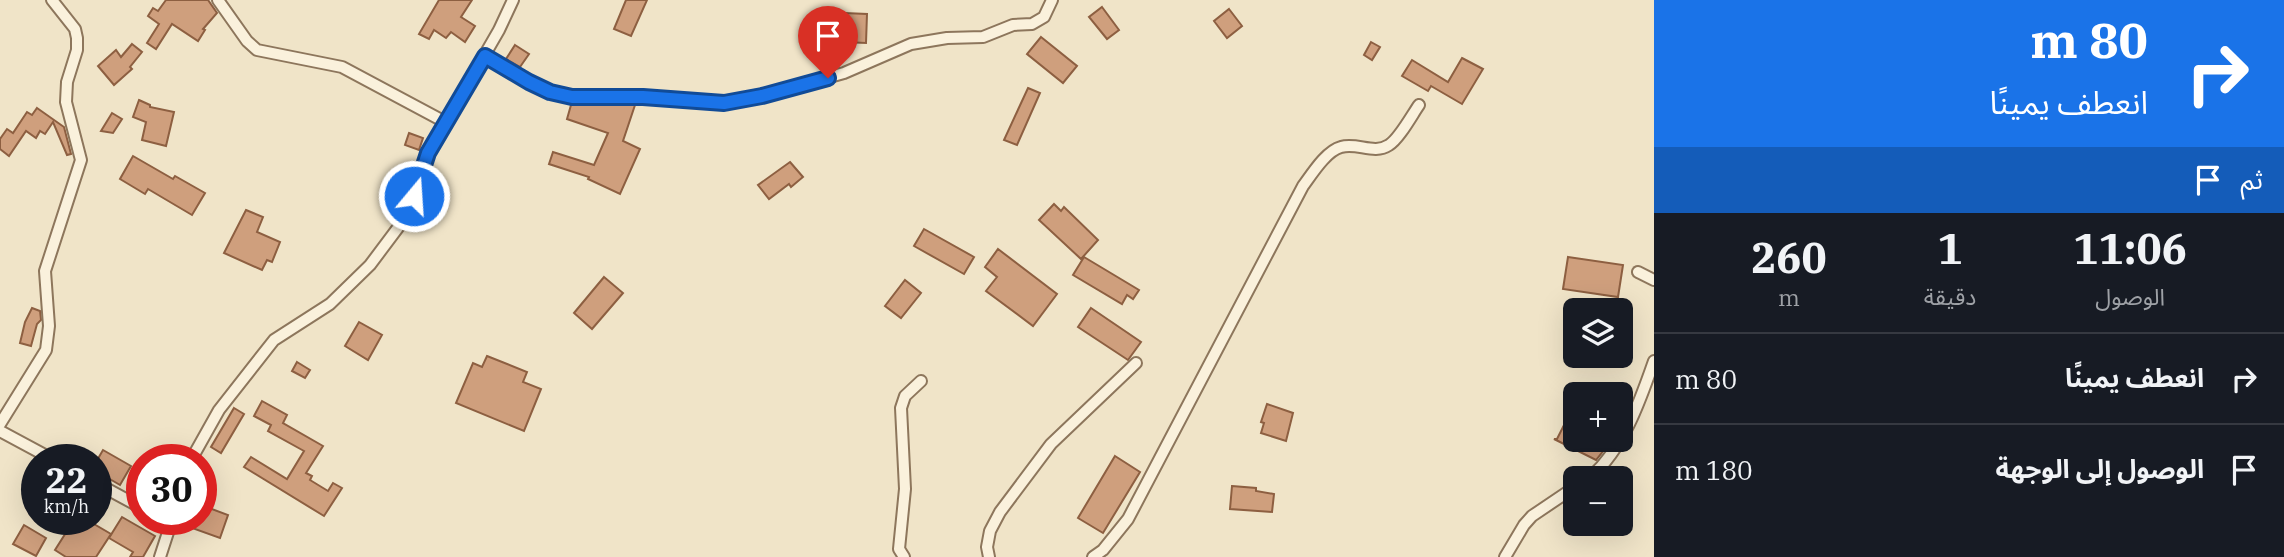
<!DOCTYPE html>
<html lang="ar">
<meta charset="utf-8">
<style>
:root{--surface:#171b24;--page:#242831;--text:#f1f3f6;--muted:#9ea1a6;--line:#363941}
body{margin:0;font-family:"IBM Plex Serif","Noto Sans Arabic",serif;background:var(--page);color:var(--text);direction:rtl;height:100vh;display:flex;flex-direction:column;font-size:26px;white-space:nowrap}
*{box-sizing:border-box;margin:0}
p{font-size:23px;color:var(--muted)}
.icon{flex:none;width:38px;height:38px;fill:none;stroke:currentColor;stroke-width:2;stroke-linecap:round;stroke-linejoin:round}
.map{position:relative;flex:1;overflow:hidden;direction:ltr}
.sheet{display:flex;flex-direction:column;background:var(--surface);width:630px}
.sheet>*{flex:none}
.banner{background:#1a73e8;color:#fff;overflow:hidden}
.fabs{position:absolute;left:1563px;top:298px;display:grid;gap:14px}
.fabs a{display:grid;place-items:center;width:70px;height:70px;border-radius:10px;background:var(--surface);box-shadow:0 7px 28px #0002;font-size:35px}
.speed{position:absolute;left:21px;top:444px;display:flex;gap:14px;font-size:35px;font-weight:700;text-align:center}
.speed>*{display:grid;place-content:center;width:91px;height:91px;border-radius:50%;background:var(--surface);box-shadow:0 7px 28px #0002;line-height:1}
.speed small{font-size:18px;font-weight:400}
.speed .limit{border:10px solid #d22;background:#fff;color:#111}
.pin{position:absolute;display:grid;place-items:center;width:60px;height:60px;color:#fff;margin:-72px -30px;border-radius:50% 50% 50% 0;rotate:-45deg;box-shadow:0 0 7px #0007}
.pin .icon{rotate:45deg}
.me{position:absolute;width:77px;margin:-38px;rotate:18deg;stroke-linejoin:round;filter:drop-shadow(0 0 5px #0008)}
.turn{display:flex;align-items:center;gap:24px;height:147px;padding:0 21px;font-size:32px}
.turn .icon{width:91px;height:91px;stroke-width:2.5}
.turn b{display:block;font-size:49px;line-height:60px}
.then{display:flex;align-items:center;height:66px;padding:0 21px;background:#0003;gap:14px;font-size:26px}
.eta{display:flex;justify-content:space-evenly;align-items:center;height:119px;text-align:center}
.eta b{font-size:42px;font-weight:700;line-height:49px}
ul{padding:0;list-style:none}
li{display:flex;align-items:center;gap:21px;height:91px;padding:0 21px;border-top:2px solid var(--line)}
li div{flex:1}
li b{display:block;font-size:26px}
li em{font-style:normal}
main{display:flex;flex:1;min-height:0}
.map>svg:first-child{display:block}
.building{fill:#cf9f7d;stroke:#8d5f41;stroke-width:2}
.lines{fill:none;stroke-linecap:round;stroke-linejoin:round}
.minor-casing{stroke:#8d765c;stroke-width:14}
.minor{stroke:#faf1dc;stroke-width:10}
.route-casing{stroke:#114b97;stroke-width:18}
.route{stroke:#1a73e8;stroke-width:12}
</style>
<main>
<section class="sheet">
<div class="banner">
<div class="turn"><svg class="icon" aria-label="right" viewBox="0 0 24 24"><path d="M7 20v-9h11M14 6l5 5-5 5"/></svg><div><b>80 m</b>انعطف يمينًا</div></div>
<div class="then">ثم<svg class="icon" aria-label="arrive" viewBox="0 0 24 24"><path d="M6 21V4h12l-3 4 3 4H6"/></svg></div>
</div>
<div class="eta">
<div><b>11:06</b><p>الوصول</p></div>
<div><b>1</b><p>دقيقة</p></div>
<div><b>260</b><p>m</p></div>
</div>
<ul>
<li><svg class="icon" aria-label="right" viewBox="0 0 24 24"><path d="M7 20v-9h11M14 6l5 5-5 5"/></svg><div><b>انعطف يمينًا</b></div><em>80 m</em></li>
<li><svg class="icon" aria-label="arrive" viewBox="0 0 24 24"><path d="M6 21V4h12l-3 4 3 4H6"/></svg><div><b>الوصول إلى الوجهة</b></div><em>180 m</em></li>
</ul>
</section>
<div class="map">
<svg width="1654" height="557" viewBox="0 0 1654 557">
<rect width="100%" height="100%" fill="#f0e4c8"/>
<g class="building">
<polygon points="166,0 208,0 217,13 203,29 205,30 198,41 172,24 156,49 147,43 159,24 148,16 153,8 158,11"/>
<polygon points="439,0 472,0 461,17 475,26 465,42 451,32 446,38 434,30 429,39 419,34"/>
<polygon points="626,0 647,0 631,36 614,29"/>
<polygon points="1102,7 1119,30 1107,39 1089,17"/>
<polygon points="1229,9 1242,26 1227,38 1214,21"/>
<polygon points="844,13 867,14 866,43 843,42"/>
<polygon points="1041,37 1077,66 1063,83 1027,54"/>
<polygon points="1371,42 1380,47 1372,60 1364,55"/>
<polygon points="132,44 142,52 130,67 132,69 114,85 98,66 116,50 121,57"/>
<polygon points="515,45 529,54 520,67 506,59"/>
<polygon points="1462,58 1483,69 1462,104 1431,86 1428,91 1402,76 1412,60 1448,82"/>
<polygon points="1028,88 1040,93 1017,145 1004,140"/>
<polygon points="139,100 150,105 150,107 174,112 166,146 142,140 146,122 133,117"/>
<polygon points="571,105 635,105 623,141 640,149 620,194 588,179 589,177 549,164 553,152 594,165 608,133 567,119"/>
<polygon points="37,108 64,127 71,154 67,155 53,122 45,134 40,131 36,138 26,131 9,156 0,149 0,139 7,129 13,133 27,112 32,115"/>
<polygon points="112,113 122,119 113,133 101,131"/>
<polygon points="409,133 423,138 419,150 405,145"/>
<polygon points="133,156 173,179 175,176 205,193 192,215 148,189 145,194 120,179"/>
<polygon points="790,162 803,177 791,187 789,184 769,199 758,185"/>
<polygon points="1054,204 1061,211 1064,207 1098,240 1081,259 1039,220"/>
<polygon points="246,210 263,217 257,232 280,242 272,262 267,260 262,270 224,253"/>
<polygon points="924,229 974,257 964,274 914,246"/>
<polygon points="998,249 1057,294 1033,326 986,291 997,277 985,267"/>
<polygon points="1084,257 1139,290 1133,299 1127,295 1122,304 1073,275"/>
<polygon points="1568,257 1623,265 1618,297 1563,289"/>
<polygon points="604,277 623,293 592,329 574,313"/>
<polygon points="905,280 921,293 901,318 885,306"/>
<polygon points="32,308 40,311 41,320 37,324 31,346 20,343 25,322"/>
<polygon points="1091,308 1141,342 1128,360 1078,327"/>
<polygon points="359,322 382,335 368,360 345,346"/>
<polygon points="487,356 527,372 523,382 541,389 524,431 456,403 473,363 482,367"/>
<polygon points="297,362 310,370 305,378 292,371"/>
<polygon points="262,401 287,415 283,423 323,446 306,473 312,476 310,480 328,491 333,483 342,488 324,516 244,467 251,457 287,479 304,451 268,431 271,425 254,416"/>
<polygon points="1267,404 1293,413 1286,441 1261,433 1264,423 1261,422"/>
<polygon points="234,408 244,414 221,453 211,447"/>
<polygon points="1565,423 1575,428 1575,439 1597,439 1608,445 1596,460 1554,439 1557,439"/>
<polygon points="103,450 131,466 120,485 96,471 96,462"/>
<polygon points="1115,456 1140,472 1103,533 1078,518"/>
<polygon points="1232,486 1256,488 1256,491 1274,494 1272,512 1230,509"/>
<polygon points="201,505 228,515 220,538 192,528 195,520 201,520"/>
<polygon points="122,517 155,536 143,557 130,557 133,552 109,538"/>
<polygon points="74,520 97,520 94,524 111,534 96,557 66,557 55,550"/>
<polygon points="24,525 46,538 36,556 13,544"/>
</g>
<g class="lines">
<defs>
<g id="minor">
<polyline points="218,0 247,41 257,50 342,67 445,122"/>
<polyline points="485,56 529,82 550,92 572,97 643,97 724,103 762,96 844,73 911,44 947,38 983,37 1013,25 1032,24 1044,17 1052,0"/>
<polyline points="1638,272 1654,280"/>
<polyline points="0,424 46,350 49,326 45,271 81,160 66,102 67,82 77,50 77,38 75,29 52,0"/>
<polyline points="0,431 54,460"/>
<polyline points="191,460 219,410 274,340 330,304 370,265 400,225 414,196 428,153 499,30 513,0"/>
<path d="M1590,478C1624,447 1639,404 1654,361"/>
<polyline points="96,483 142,508"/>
<polyline points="160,557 172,520"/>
<polyline points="904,557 899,549 905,489 901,408 905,396 921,381"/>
<polyline points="989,557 987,547 990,531 1000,512 1051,444 1136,363"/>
<path d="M1093,557L1103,550L1128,519L1303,186C1312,174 1326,151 1341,147C1357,142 1374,155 1389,145C1399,139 1412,115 1419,105"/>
<polyline points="1505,557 1524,525 1532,516 1575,487"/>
</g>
</defs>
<use href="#minor" class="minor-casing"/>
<use href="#minor" class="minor"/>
</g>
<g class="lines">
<defs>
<polyline id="route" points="414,196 428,153 485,56 529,82 550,92 572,97 643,97 724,103 762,96 828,78"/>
</defs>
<use href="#route" class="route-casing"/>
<use href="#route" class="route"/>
</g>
</svg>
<div class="fabs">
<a><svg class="icon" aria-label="layers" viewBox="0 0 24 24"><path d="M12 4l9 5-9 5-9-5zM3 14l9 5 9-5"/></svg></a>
<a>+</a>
<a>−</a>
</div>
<div class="speed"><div>22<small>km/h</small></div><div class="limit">30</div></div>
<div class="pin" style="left:828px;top:78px;background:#d93025"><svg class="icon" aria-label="arrive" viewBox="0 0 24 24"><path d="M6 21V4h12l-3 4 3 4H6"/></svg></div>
<svg class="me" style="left:414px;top:196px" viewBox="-20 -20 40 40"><circle r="17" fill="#1a73e8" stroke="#fff" stroke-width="3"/><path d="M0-11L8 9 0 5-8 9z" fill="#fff"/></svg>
</div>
</main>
